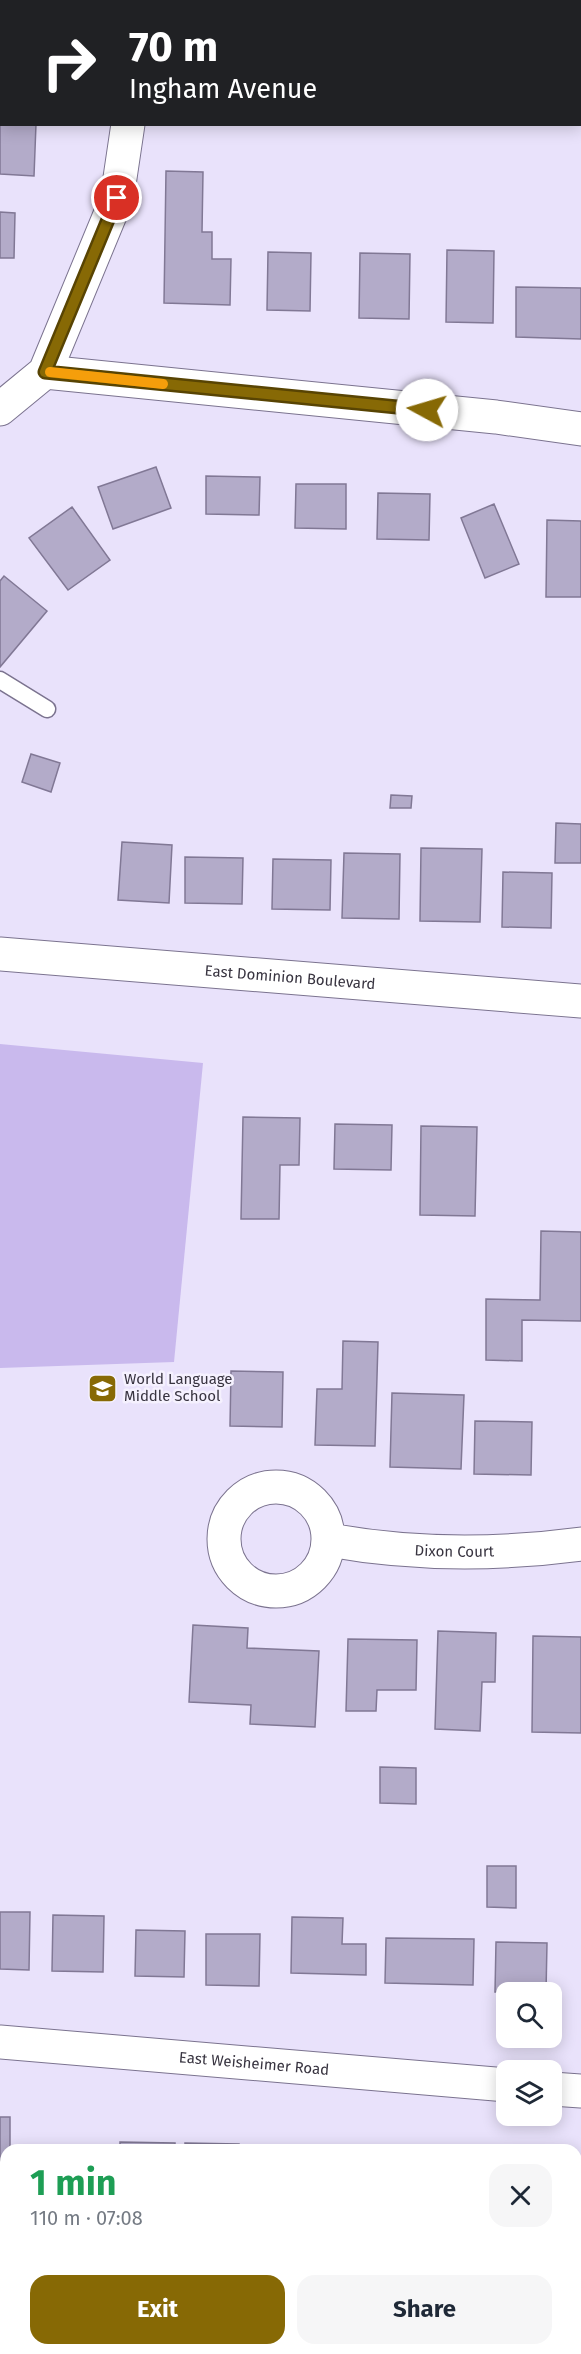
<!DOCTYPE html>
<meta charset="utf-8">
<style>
:root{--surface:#fff;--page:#f6f6f7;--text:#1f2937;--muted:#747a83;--accent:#876905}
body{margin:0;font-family:"Fira Sans",sans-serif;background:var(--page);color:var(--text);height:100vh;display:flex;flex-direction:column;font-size:22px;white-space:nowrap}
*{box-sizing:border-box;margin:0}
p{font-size:20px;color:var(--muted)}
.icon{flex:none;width:33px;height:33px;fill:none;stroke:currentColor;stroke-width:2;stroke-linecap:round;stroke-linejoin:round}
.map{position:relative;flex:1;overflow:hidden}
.details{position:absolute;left:0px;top:2144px;width:582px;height:212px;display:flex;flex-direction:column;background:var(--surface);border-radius:18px 18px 0 0;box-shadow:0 3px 15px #0003}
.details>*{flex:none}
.guide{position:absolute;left:0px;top:0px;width:582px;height:126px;box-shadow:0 3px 15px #0003;background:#202124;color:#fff;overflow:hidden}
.tools{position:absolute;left:496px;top:1982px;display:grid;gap:12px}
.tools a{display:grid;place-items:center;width:66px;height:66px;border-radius:12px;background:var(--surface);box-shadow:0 3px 15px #0003;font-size:30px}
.pin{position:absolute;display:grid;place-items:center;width:51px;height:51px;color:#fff;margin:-26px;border:3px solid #fff;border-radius:50%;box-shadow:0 2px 6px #0007}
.me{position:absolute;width:66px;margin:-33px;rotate:276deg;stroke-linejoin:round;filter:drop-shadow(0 0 4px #0008)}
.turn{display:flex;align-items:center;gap:21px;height:126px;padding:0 30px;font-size:27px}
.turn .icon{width:78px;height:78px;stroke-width:2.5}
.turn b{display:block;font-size:42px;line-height:51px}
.round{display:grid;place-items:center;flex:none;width:63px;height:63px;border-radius:18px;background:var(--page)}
.headline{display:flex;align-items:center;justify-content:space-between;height:102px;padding:0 30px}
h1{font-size:36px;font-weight:700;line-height:45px;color:#1e9e55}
.primary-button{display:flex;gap:12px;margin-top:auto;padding:12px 30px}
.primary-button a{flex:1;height:69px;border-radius:18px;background:var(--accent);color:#fff;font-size:24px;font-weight:700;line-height:69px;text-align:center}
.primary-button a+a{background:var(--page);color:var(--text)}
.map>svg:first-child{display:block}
.green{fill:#c9b9ed}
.building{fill:#b3abc9;stroke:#817895;stroke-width:1.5}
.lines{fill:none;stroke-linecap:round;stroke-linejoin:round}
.lane-casing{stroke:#7b738f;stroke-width:19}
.street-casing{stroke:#7b738f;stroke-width:35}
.lane{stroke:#fff;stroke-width:16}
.street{stroke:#fff;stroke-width:33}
.route-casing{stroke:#584403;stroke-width:15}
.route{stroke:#876905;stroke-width:10}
.slow{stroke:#f59e0b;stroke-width:10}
.labels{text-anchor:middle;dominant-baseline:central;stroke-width:5;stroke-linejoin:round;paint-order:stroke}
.street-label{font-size:15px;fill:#383440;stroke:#f5f1fe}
.poi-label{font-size:15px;fill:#383440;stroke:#f5f1fe;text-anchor:start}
</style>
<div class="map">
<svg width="581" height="2354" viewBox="0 0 581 2354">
<rect width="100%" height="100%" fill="#e9e2fb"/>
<polygon class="green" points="0,1044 203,1063 174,1362 0,1368"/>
<g class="building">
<polygon points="236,0 304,0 236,2"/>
<polygon points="335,0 456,0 335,2"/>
<polygon points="472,0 563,0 472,2"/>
<polygon points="0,116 2,124 36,124 34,176 0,174"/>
<polygon points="166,171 203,172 202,232 212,232 212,259 231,259 230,305 164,303"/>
<polygon points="0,212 15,213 14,258 0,258"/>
<polygon points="447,250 494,251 493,323 446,322"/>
<polygon points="268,252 311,253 310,311 267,310"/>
<polygon points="360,253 410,254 409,319 359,318"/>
<polygon points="516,287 581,288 581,339 516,337"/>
<polygon points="156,467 171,508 113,529 98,487"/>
<polygon points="206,476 260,477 259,515 206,514"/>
<polygon points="296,484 346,484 346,529 295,528"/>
<polygon points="378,493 430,494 429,540 377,539"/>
<polygon points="494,504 519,564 485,578 461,518"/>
<polygon points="72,507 110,560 68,590 29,538"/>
<polygon points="547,520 581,521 581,597 546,597"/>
<polygon points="4,576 47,611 0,667 0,581"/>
<polygon points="31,754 60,763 51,792 22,782"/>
<polygon points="391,795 412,796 411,808 390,808"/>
<polygon points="556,823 581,824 581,863 555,863"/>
<polygon points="122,842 172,845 169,903 118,900"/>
<polygon points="421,848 482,849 480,922 420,921"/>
<polygon points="344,853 400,854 399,919 342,918"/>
<polygon points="185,857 243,858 242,904 185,903"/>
<polygon points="273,859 331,860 330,910 272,909"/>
<polygon points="503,872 552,873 551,928 502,927"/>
<polygon points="243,1117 300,1118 299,1165 280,1165 279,1219 241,1219"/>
<polygon points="335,1124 392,1125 391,1170 334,1169"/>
<polygon points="421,1126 477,1127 475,1216 420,1215"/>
<polygon points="541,1231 581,1232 581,1321 522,1320 522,1361 486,1360 486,1299 540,1300"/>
<polygon points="343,1341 378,1342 375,1446 315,1445 317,1389 342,1389"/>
<polygon points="231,1371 283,1372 282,1427 230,1426"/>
<polygon points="392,1393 464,1395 461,1469 390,1467"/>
<polygon points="475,1421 532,1422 531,1475 474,1474"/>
<polygon points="193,1625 248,1628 247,1648 319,1651 315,1727 250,1724 251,1705 189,1702"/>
<polygon points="438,1631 496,1633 495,1682 482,1682 480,1731 435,1729"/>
<polygon points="533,1636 581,1637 581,1733 532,1732"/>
<polygon points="348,1639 417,1640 416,1690 377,1690 376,1711 346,1711"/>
<polygon points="380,1767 416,1768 416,1804 380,1803"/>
<polygon points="487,1866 516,1866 516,1908 487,1907"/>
<polygon points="0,1912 30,1912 29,1970 0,1969"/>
<polygon points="53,1915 104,1916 103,1972 52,1971"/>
<polygon points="292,1917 343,1918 342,1944 366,1944 366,1975 291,1973"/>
<polygon points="136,1930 185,1931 184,1977 135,1976"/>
<polygon points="206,1934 260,1934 259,1986 206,1985"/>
<polygon points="386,1938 474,1939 473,1985 385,1983"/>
<polygon points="496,1942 547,1943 546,1992 495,1992"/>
<polygon points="0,2117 10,2117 10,2150 6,2150 6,2183 0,2183"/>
<polygon points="120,2142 175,2143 175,2150 120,2150"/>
<polygon points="185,2143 239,2144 239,2150 185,2150"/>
</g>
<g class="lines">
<defs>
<polyline id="lane" points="0,680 47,709"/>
<g id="street">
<polyline points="142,2 142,0"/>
<polyline points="45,372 496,417 581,429"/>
<polyline points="0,409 45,372 117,198 128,124"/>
<path id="s1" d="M0,954L581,1001"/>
<circle cx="276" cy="1539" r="52"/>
<path id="s2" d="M329,1540C412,1555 498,1555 581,1544"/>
<path id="s3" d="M0,2042L507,2085"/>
<polyline points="552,2089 581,2091"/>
</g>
</defs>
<use href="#lane" class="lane-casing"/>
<use href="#street" class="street-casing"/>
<use href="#lane" class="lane"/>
<use href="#street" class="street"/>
</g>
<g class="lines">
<defs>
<polyline id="route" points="117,198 45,372 427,410"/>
</defs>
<use href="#route" class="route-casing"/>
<use href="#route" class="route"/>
<polyline class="slow" points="50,372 163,384"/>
</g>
<defs>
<symbol id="school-square" viewBox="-11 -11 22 22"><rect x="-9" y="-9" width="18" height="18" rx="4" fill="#876905" stroke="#f5f1fe"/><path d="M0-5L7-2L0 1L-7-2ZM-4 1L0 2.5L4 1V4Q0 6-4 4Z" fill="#fff"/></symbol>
</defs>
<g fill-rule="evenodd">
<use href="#school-square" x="86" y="1372" width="33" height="33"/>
</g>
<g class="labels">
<g class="street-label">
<text stroke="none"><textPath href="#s1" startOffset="291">East Dominion Boulevard</textPath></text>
<text stroke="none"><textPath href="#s2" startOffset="126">Dixon Court</textPath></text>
<text stroke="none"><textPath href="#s3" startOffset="255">East Weisheimer Road</textPath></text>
</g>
<g class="poi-label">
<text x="124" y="1379">World Language<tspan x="124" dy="17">Middle School</tspan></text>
</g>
</g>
</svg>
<div class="tools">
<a><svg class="icon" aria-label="search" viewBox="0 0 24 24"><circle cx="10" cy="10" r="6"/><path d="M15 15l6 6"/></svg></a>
<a><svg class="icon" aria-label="layers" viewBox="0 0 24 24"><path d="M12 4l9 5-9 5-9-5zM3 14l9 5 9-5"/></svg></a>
</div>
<div class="pin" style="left:117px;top:198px;background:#d93025"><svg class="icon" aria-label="arrive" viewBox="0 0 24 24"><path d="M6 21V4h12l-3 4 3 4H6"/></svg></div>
<svg class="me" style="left:427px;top:410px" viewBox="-20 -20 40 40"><circle r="19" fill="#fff"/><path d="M0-13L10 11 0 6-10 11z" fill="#876905"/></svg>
<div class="guide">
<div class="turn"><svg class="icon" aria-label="right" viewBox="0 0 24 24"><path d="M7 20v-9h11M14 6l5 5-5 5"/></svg><div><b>70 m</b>Ingham Avenue</div></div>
</div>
<section class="details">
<div class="headline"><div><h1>1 min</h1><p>110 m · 07:08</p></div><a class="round"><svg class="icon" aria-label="close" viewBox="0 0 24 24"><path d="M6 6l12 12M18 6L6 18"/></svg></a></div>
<div class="primary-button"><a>Exit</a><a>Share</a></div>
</section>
</div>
